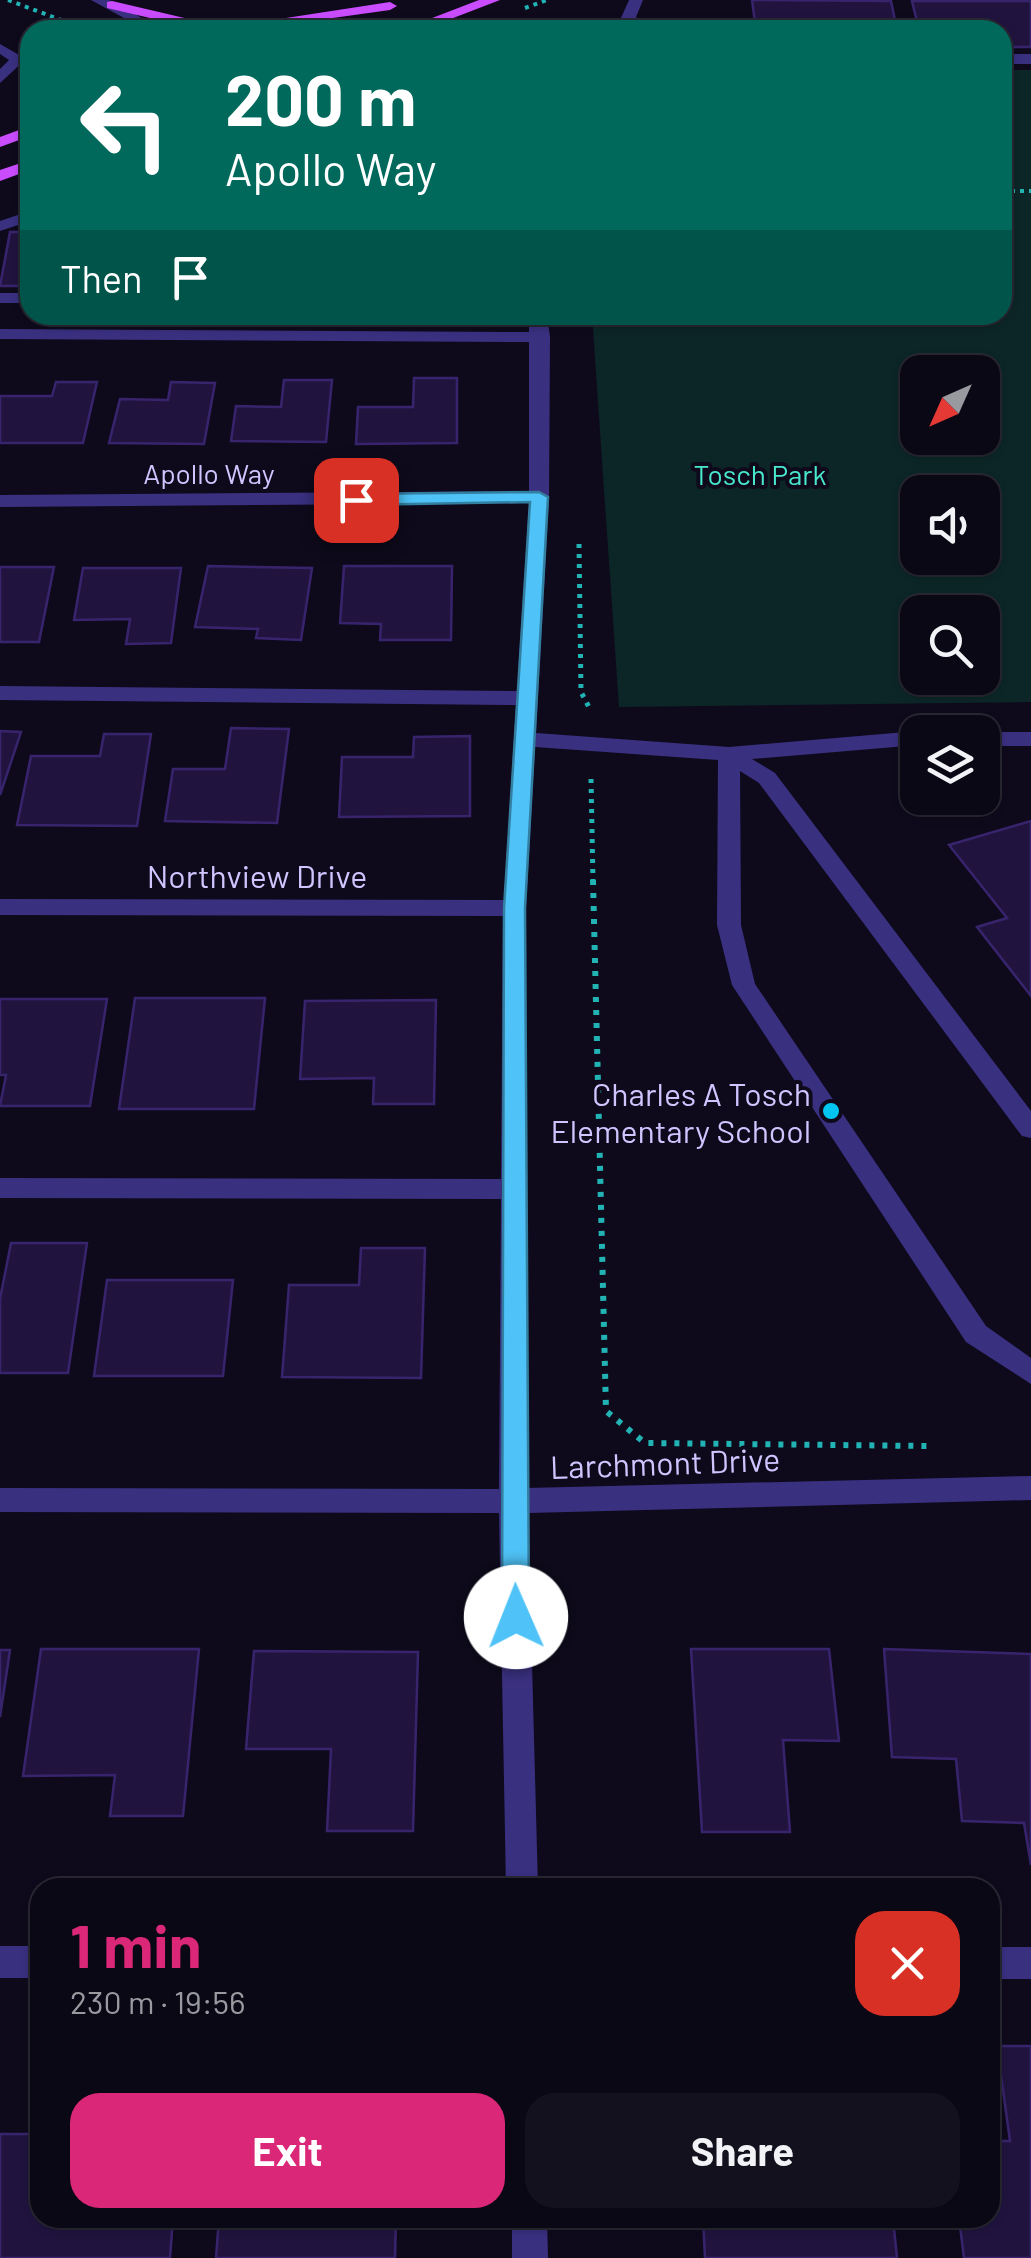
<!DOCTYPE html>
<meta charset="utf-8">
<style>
:root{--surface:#0a0815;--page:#13111e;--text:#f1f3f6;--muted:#999aa0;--line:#2a2934;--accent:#db2777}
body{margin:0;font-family:Barlow,sans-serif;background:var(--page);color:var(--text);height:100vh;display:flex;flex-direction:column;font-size:38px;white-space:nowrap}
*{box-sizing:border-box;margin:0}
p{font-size:32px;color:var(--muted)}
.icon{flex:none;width:55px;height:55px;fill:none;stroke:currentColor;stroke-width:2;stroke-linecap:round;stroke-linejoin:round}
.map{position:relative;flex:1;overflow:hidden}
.drawer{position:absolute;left:30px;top:1878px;width:970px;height:350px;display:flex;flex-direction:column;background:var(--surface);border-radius:30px;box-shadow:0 2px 8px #0004,0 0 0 2px var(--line)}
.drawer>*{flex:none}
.guide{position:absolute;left:20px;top:20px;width:992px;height:305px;border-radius:30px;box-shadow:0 2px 8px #0004,0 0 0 2px var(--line);background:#00695c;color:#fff;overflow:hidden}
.needle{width:65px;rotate:225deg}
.buttons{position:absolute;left:900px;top:355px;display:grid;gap:20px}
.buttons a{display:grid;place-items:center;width:100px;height:100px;border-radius:20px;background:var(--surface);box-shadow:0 2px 8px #0004,0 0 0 2px var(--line);font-size:50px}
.pin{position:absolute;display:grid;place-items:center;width:85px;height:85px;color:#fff;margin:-42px;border-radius:20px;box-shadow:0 5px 15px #0006}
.me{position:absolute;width:110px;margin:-55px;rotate:359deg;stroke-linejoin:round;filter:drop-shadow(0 0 8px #0008)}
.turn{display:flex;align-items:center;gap:35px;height:210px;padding:0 40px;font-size:45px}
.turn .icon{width:130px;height:130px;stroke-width:2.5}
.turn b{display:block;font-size:70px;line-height:85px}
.then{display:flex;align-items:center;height:95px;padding:0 40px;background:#0003;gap:20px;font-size:38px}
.round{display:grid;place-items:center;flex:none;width:105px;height:105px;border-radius:30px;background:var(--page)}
.headline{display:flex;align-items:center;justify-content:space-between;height:170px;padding:0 40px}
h1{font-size:60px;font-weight:700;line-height:75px;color:var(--accent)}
.action{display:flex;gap:20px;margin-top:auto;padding:20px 40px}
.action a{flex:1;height:115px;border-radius:30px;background:var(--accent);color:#fff;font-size:40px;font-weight:700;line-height:115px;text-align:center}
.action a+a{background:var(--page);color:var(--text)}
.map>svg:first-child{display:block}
.green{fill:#0c2627;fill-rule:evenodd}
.building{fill:#20143f;stroke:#38246d;stroke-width:2.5}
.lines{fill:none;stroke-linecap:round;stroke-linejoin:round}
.path-far2{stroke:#22b3b5;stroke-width:4;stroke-dasharray:4 5;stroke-linecap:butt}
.path-far1{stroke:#22b3b5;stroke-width:5;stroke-dasharray:4 6;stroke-linecap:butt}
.path{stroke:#22b3b5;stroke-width:6;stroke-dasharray:5 8;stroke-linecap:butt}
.minor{fill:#3a3080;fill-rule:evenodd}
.major{fill:#ca4cff;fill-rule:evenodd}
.route{fill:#4fc3f7;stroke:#337fa1;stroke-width:2.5}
.poi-dot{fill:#00c5f0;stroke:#0e0a1c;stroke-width:4}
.labels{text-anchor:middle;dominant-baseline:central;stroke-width:8;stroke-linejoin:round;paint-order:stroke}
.far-street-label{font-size:28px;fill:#d0c5ff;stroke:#0e0a1c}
.far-park-label{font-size:28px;fill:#48e8cd;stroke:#0e0a1c}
.street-label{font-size:32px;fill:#d0c5ff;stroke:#0e0a1c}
.poi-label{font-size:32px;fill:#d0c5ff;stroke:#0e0a1c;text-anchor:end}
</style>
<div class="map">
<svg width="1031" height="2258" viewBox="0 0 1031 2258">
<rect width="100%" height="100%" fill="#0e0a1c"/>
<path class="green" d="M1003,70H1031V702L619,707L592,315H1002ZM918,372H982V438H918ZM918,492H982V558H918ZM918,612H982V678H918Z"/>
<g class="building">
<polygon points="752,0 891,1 897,30 756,30"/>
<polygon points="912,1 1031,1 1031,47 1002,47 1002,30 919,30"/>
<polygon points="10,232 30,232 30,286 0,286"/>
<polygon points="414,378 457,378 457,443 356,444 358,407 413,407"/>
<polygon points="284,380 332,380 326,442 231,441 236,406 281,407"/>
<polygon points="56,382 97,382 83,443 0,443 0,396 52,396"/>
<polygon points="171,382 215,383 204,444 109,443 120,399 168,400"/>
<polygon points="208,566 312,568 301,640 256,638 258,629 195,627"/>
<polygon points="344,566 452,566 451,640 380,640 381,624 340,623"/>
<polygon points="0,567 54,567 39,642 0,642"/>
<polygon points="83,568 181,568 171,643 126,644 130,619 74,620"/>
<polygon points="231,728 289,729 277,823 165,821 173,769 225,769"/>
<polygon points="0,731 21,732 0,795"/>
<polygon points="104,734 151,734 137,826 17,825 31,756 100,756"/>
<polygon points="470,736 470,816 339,817 342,757 413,757 414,737"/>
<polygon points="1031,821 1031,996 977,927 1007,918 949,845"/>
<polygon points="135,998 265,998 254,1109 119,1109"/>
<polygon points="0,999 107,999 90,1106 0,1106 6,1075 0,1075"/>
<polygon points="436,1000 434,1104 373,1104 374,1078 300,1079 305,1001"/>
<polygon points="11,1243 87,1243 68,1373 0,1373 0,1299"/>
<polygon points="361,1248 425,1248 421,1378 282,1377 289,1285 359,1285"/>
<polygon points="107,1280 233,1280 223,1376 94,1376"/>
<polygon points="41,1649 199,1649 183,1816 110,1816 115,1775 23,1776"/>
<polygon points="691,1649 829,1649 839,1741 783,1740 790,1832 702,1832"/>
<polygon points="884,1649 1031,1654 1031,1865 1024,1823 962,1821 956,1759 892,1757"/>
<polygon points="0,1650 10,1650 0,1717"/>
<polygon points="254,1651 418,1652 413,1831 327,1831 331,1749 246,1749"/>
<polygon points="997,2046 1031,2046 1031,2258 964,2258 959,2218 990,2218 990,2141 1010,2141"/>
<polygon points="0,2134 40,2134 40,2218 173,2218 170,2258 0,2258"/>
<polygon points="219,2218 396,2218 395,2258 216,2258"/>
<polygon points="703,2218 893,2218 897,2258 705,2258"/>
</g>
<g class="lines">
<g class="path-far2">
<polyline points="8,0 77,26"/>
<polyline points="525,8 547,0"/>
<polyline points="1002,191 1031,191"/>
</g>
<g class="path-far1">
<polyline points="579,544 581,692 590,709"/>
<polyline points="591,779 593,882"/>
</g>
<polyline class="path" points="593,880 606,1411 645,1443 930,1446"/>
<g class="minor">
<polygon points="91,0 109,0 164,30 146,30"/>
<polygon points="629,0 643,0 636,17 649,30 633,30 621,18"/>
<polygon points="0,44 26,59 0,83 0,69 9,60 0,54"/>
<rect x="1002" y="54" width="29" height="10"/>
<polygon points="30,211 30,221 0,231 0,221"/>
<rect x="0" y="293" width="30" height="10"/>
<polygon points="529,315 547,315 550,337 549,497 536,733 729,747 918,731 923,732 918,732 918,745 752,759 775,773 1031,1111 1031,1138 1022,1136 759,783 740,771 741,925 755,984 986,1326 1031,1358 1031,1384 966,1342 732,985 717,925 718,760 535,747 526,908 527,1488 1031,1476 1031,1500 528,1513 538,1888 506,1888 499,1513 0,1512 0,1488 499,1489 501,1199 0,1198 0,1178 501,1179 503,916 0,915 0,899 504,900 516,705 0,700 0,686 517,691 529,503 0,507 0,495 529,491 529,342 0,339 0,329 529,332"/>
<polygon points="981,732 1031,732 1031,746 982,746"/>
<rect x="0" y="1946" width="40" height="32"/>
<rect x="990" y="1947" width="41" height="32"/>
<polygon points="512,2218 547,2218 548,2258 512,2258"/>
</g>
<g class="major">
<polygon points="479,0 500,0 422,30 401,30"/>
<polygon points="112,1 193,20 260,22 390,2 397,6 390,10 246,30 193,28 107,8 107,2"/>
<polygon points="30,126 30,136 0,147 0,137"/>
<polygon points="30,160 30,170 0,181 0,170"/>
</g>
</g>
<polygon class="route" points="539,492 548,497 525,908 529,1617 525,1626 516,1629 506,1626 502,1617 504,908 530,502 356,505 347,500 356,494"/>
<circle class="poi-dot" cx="831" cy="1111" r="10"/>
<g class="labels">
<g class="far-street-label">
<text x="209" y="473">Apollo Way</text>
</g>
<g class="far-park-label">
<text x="760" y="474">Tosch Park</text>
</g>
<g class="street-label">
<text x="257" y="875">Northview Drive</text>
<text transform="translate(665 1462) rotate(-2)">Larchmont Drive</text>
</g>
<g class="poi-label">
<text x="811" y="1093">Charles A Tosch<tspan x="811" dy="37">Elementary School</tspan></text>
</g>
</g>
</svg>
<div class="buttons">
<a><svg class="needle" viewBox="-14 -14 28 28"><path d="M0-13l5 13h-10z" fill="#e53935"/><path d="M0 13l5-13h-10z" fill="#999aa0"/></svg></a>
<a><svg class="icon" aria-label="sound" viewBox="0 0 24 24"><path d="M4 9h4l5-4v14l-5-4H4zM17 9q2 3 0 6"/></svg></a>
<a><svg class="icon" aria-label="search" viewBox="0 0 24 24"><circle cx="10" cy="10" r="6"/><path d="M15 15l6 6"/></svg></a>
<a><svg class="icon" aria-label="layers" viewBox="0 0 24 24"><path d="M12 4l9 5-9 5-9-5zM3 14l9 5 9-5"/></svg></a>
</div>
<div class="pin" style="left:356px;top:500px;background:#d93025"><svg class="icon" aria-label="arrive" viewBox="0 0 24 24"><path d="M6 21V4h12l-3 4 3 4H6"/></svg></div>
<svg class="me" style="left:516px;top:1617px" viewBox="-20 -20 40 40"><circle r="19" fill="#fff"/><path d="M0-13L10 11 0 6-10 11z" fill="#4fc3f7"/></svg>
<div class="guide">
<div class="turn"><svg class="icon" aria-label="left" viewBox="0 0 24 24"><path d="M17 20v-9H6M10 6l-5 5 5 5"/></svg><div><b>200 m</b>Apollo Way</div></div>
<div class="then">Then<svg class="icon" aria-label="arrive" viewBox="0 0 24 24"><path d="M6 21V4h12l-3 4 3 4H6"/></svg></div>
</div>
<section class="drawer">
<div class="headline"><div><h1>1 min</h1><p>230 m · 19:56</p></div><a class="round" style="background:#d93025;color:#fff"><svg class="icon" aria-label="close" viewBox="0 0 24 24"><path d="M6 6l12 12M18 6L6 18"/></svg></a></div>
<div class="action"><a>Exit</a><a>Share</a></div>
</section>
</div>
